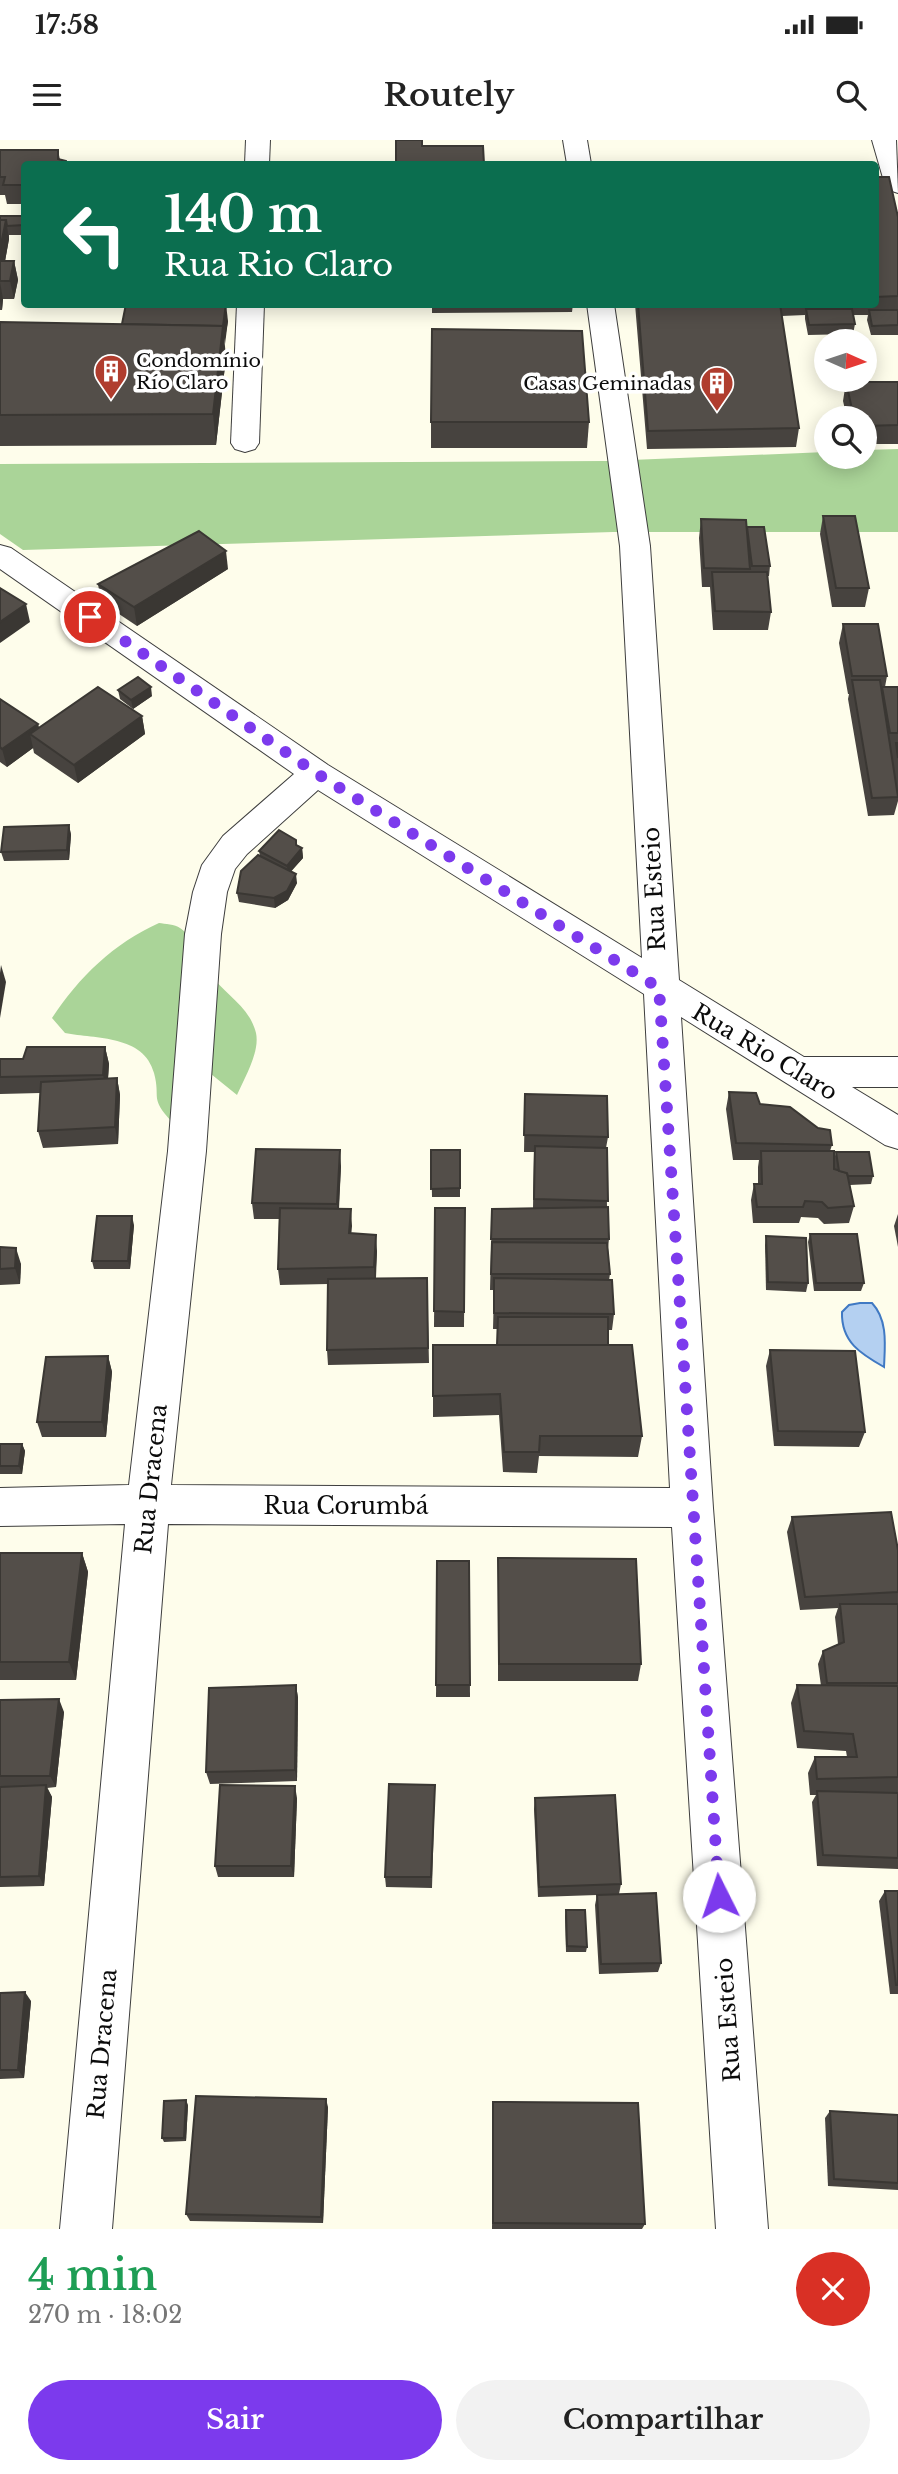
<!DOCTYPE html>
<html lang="pt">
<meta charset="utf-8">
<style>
:root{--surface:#fff;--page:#f2f2f2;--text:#222;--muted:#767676;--accent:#7c3aed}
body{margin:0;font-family:"Libre Baskerville",serif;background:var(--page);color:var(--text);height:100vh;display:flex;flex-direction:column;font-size:26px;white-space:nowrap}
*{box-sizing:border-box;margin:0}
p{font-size:23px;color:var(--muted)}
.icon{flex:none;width:38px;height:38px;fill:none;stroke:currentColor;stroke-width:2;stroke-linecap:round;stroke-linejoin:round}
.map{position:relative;height:2089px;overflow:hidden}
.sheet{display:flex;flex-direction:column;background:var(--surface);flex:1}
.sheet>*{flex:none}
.banner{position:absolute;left:21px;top:21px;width:858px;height:147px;border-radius:7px;box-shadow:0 4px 18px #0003;background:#0b6e4f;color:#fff;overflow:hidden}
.needle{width:46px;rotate:93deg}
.controls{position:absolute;left:814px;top:189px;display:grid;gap:14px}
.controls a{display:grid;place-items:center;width:63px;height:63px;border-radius:50%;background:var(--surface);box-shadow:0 4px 18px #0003;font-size:35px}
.pin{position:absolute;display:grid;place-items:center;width:60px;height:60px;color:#fff;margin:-30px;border:4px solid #fff;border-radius:50%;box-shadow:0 2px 7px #0007}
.me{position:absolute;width:77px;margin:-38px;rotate:356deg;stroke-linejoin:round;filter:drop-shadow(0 0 5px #0008)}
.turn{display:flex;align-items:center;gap:24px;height:147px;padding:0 28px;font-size:32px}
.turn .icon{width:91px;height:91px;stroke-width:2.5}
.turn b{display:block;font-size:49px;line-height:60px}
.round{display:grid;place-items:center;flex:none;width:74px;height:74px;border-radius:37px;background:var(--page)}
.summary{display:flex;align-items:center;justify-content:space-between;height:119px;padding:0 28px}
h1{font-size:42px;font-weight:600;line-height:52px;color:#1e9e55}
.cta{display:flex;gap:14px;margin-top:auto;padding:14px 28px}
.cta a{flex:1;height:80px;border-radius:42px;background:var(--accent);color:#fff;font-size:28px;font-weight:600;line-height:80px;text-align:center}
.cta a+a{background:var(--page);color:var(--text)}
.status{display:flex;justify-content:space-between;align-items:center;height:49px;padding:0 35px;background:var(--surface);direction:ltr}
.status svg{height:19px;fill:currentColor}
header{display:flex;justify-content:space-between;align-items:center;height:91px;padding:0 28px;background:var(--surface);font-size:32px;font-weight:600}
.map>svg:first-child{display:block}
.forest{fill:#aad498}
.water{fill:#b4d0f1;stroke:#4079c3;stroke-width:2}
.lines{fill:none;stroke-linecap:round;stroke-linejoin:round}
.street-casing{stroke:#3e3e3e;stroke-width:2}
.street{fill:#fff;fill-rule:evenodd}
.wall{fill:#47433f}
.shaded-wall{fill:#3a3733}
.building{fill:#534e49;stroke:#3a3733;stroke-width:2}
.route{stroke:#7c3aed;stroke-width:12;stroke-dasharray:0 21.6}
.labels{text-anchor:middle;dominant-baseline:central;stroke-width:7;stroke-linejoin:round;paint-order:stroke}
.far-poi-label{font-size:19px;fill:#0b0b0b;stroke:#fff;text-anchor:start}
.street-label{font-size:23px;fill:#0b0b0b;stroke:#fff}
</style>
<div class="status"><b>17:58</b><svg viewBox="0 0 49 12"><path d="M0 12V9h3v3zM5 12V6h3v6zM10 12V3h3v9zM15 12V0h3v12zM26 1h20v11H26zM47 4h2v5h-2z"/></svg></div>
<header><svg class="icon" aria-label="menu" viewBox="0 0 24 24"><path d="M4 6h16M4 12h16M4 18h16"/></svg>Routely<svg class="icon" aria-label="search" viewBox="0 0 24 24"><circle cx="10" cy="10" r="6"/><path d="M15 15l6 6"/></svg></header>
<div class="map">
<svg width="898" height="2089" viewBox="0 0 898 2089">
<rect width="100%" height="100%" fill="#fefdeb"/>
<g class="forest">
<polygon points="898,309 898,392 613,392 23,410 0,394 0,324 607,321 826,312 826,317 864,317 865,310"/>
<path d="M159,783C165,784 175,784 180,788C195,798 201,818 210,833C224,855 249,865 256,893C260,912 245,937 237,955L211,934L172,982C149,957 161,959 154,933C144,895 96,899 65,893L52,878C79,837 114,803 159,783Z"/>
</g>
<path class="water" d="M860,1163H872C888,1180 885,1205 884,1227C861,1214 841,1202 842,1172L849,1165Z"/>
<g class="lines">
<defs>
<g id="street">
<polygon points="246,0 270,0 269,24 245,24"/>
<polygon points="563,0 587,0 591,24 567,24"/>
<polygon points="872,0 896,0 898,53 889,50 885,45"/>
<polygon points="237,164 264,164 259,303 255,309 245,312 235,309 231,303"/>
<path d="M587,164H614L650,406L679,840L804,917H898V947H852L898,975V1009L885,1005L681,877L713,1368L768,2089H716L672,1387L168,1384L112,2089H60L125,1384L0,1386V1348L129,1345L168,1011L185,794L193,752L202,725L223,696L294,634L0,429V405L11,408L328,625L642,818L620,406ZM318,650L644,854L670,1348L171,1345L206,1011L221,794L227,752L235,729L247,714Z"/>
</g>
</defs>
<use href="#street" class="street-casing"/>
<use href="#street" class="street"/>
</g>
<g class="wall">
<polygon points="0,10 58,10 60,20 24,24 24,64 7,64 5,55 0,55"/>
<polygon points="875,37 898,77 898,195 871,195 867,180 868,175 853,175 855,184 853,194 808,195 805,179 805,175 782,176 799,288 796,307 647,309 635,164 875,164"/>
<polygon points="0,76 24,76 24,95 9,95 9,99 5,121 14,121 18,140 14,159 3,159 2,170 0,170"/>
<polygon points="432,164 573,164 572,172 432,173"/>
<polygon points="228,181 224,204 226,217 216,305 0,306 0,182 122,184"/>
<polygon points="846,242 898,242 898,304 864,304 864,278 847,278 843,261"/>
<polygon points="431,282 589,282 587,308 431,308"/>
<polygon points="823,376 869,448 865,467 832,467 820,394"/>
<polygon points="701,379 747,389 770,426 769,436 767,436 771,472 768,490 713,490 710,447 702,447 699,398"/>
<polygon points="228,429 137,486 101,462 98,444"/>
<polygon points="843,484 887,536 885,547 898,547 898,663 898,661 894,675 868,676 848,559 849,554 848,554 839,503"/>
<polygon points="118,550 152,556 133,569 120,559"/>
<polygon points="0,559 38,584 39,588 142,576 145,594 78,643 34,613 33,608 7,627 0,622"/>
<polygon points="69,685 71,695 69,720 4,721 1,712"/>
<polygon points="296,705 302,708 303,718 291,731 297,743 288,760 275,768 239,762 237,753 260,716 259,711"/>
<polygon points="105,907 109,924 108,939 117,938 120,955 118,1004 43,1008 38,991 40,953 0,954 0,919 23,919"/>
<polygon points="729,952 760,964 832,1005 830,1011 834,1020 836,1012 873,1036 871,1044 850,1045 854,1066 849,1083 824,1084 818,1078 801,1077 799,1083 753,1083 751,1060 754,1044 758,1044 758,1027 759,1020 733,1020 726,969"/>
<polygon points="525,954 608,997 606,1008 607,1067 609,1099 608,1108 610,1134 609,1140 614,1174 612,1190 608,1190 608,1205 642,1296 638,1317 539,1316 537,1333 503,1332 499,1275 433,1277 433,1205 497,1205 498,1189 493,1189 494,1150 490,1150 492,1069 533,1068 534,1012 524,1012"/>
<polygon points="431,1010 460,1010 460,1057 432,1057"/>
<polygon points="341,1026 339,1069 351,1069 351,1093 377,1111 376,1138 427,1138 429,1223 328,1225 327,1210 328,1144 280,1145 278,1129 279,1079 254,1079 252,1063"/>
<polygon points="435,1068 465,1068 464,1187 434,1187"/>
<polygon points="898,1074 898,1107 894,1086"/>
<polygon points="134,1085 130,1129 94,1129 92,1121"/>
<polygon points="810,1094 864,1143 861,1151 814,1151 808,1102"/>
<polygon points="766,1096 808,1143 806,1152 766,1150 765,1105"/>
<polygon points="0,1107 21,1124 20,1144 0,1145"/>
<polygon points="770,1210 865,1292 859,1307 774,1306 766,1226"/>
<polygon points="108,1216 112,1232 106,1297 42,1297 37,1282"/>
<polygon points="0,1304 22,1304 25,1311 22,1334 0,1334"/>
<polygon points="792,1377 898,1410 898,1729 817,1726 812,1662 816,1655 810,1655 808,1633 815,1617 847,1617 846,1611 797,1608 791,1563 797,1545 821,1546 818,1524 823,1511 838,1504 835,1477 838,1468 800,1470 787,1392"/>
<polygon points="0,1413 82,1413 88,1432 76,1540 0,1540"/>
<polygon points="498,1418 641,1524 638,1541 498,1541"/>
<polygon points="437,1421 469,1421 470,1557 436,1557"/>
<polygon points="296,1545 298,1558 297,1641 210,1644 206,1632"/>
<polygon points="0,1560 64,1572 56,1647 47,1648 52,1657 44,1746 0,1747"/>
<polygon points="435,1645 432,1748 386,1747 385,1737"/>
<polygon points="297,1658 294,1737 218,1737 215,1726"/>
<polygon points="535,1658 621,1744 619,1754 661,1823 658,1832 599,1834 595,1765 597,1755 538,1757 534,1669"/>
<polygon points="885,1751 898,1751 898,1854 890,1854 879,1761"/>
<polygon points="566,1770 587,1807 586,1812 566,1812 565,1776"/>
<polygon points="0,1853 31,1861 24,1938 0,1939"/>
<polygon points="493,1962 645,2084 642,2089 492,2089"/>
<polygon points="188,1965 186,2001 164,2002 162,1998"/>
<polygon points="328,1967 323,2083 190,2081 186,2074"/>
<polygon points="830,1971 898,1975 898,2050 828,2046 825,1978"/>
</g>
<g class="shaded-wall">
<polygon points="6,80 9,99 2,138 0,129 0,109"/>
<polygon points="14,121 18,140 14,159 10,141"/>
<polygon points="0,142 3,159 2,170 0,161"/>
<polygon points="226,164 228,181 225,204 223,186"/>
<polygon points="223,186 226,217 216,305 213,274"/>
<polygon points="226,411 228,429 137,486 134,467"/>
<polygon points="26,464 30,482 0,503 0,482"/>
<polygon points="151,547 152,556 133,569 131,560"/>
<polygon points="142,576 145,594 78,643 74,625"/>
<polygon points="38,584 42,602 30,594 33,608 7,627 2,609"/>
<polygon points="69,685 71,695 69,720 67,710"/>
<polygon points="302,708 303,718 288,735 287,726"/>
<polygon points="296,734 297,743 288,760 275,768 274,758"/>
<polygon points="1,825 6,842 0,878 0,833"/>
<polygon points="105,907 109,924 107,952 103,935"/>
<polygon points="117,938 120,955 118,1004 115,987"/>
<polygon points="340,1010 341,1026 338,1080 337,1064"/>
<polygon points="351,1069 352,1086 350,1109 349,1093"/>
<polygon points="132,1076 134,1085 130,1129 128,1121"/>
<polygon points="376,1095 377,1111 375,1143 374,1127"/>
<polygon points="16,1108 21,1124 20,1144 15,1128"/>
<polygon points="108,1216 112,1232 106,1297 102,1282"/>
<polygon points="22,1304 25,1311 22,1334 19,1326"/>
<polygon points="82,1413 88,1432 76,1540 69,1522"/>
<polygon points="296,1545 298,1558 297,1641 295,1630"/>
<polygon points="59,1559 64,1572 56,1647 50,1636"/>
<polygon points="46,1645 52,1657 44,1746 39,1736"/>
<polygon points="295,1646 297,1658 294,1737 291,1726"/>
<polygon points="25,1852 31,1861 24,1938 18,1930"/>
<polygon points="326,1959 328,1967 323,2083 321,2077"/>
<polygon points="186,1960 188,1965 186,2001 184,1998"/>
</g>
<g class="building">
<polygon points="396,0 422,0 422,6 483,6 484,24 396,24"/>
<polygon points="0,10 58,10 58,19 66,21 66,24 24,24 24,45 3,45 5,37 0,37"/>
<polygon points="875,37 889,37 898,77 898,156 875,157"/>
<polygon points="0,76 24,76 24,85 7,86 6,80 0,80"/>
<polygon points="0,80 6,80 0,109"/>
<polygon points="0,121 14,121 10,141 0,141"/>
<polygon points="126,164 226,164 223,186 122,184"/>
<polygon points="638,164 780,164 799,288 648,291"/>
<polygon points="806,169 852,169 855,184 809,185"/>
<polygon points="869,170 898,170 898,185 872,186"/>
<polygon points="0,182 223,186 213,274 0,275"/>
<polygon points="432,189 582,191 589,282 431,282"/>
<polygon points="846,242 898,242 898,285 864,286 864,278 854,278"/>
<polygon points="823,376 855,376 869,448 836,448"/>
<polygon points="701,379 746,380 750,429 704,428"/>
<polygon points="747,387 764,387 770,426 752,426"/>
<polygon points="199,391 226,411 134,467 98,444"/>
<polygon points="712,432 767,432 771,472 715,471"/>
<polygon points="0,448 26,464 0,482"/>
<polygon points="843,484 878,484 887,536 852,536"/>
<polygon points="138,537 151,547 131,560 118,550"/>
<polygon points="852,540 880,540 898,657 872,658"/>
<polygon points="98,547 142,576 74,625 30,594"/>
<polygon points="882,547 898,547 898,593 890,593"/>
<polygon points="0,559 38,584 2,609 0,607"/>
<polygon points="896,603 898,603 898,618"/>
<polygon points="69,685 67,710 1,712 4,687"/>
<polygon points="279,690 296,700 296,705 302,708 287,726 259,711"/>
<polygon points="258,715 296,734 287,751 274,758 237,753 241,731"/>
<polygon points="27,907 105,907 103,935 0,937 0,919 23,919"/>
<polygon points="117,938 115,987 38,991 41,942"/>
<polygon points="729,952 756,953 760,964 790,967 818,988 830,990 832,1005 736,1003"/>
<polygon points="525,954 607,956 608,997 524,995"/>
<polygon points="535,1006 607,1008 608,1061 534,1059"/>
<polygon points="256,1009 340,1010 337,1064 252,1063"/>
<polygon points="431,1010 460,1010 460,1048 431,1049"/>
<polygon points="761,1011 834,1011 834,1029 847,1033 854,1066 828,1068 822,1062 805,1061 803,1067 757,1067 754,1044 762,1044"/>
<polygon points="836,1012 869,1012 873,1036 848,1036 847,1033 839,1031"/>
<polygon points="608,1067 609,1099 491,1099 492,1069"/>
<polygon points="280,1068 351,1069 349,1093 376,1095 374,1127 278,1129"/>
<polygon points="435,1068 465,1068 464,1172 434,1171"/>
<polygon points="97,1076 132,1076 128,1121 92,1121"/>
<polygon points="810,1094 857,1094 864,1143 816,1143"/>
<polygon points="766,1096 806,1098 808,1143 768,1142"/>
<polygon points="492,1102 607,1103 610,1134 491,1134"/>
<polygon points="0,1107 16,1108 15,1128 0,1129"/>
<polygon points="427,1138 428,1208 327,1210 328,1139"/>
<polygon points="494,1138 612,1140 614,1174 494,1173"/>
<polygon points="498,1177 608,1177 608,1205 497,1205"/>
<polygon points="433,1205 632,1205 642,1296 540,1296 539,1312 504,1312 500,1254 433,1256"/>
<polygon points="770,1210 855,1211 865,1292 778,1291"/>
<polygon points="108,1216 102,1282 37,1282 46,1217"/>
<polygon points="0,1304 22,1304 19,1326 0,1326"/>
<polygon points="891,1372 898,1410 898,1452 805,1457 792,1377"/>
<polygon points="0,1413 82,1413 69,1522 0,1522"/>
<polygon points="498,1418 636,1419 641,1524 499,1524"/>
<polygon points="437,1421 469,1421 470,1545 436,1545"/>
<polygon points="840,1464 898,1464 898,1543 827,1543 823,1511 844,1502"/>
<polygon points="296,1545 295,1630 206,1632 209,1548"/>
<polygon points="797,1545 898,1546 898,1637 817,1639 815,1617 857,1617 853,1594 804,1591"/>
<polygon points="59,1559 50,1636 0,1636 0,1560"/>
<polygon points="389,1644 435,1645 431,1737 385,1737"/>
<polygon points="46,1645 39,1736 0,1737 0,1647"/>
<polygon points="220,1645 295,1646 291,1726 215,1726"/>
<polygon points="817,1651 898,1653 898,1718 823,1715"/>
<polygon points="615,1655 621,1744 539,1747 535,1658"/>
<polygon points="885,1751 898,1751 898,1845 896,1845"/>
<polygon points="656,1753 661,1823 601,1824 597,1755"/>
<polygon points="566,1770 585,1770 587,1807 567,1806"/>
<polygon points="25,1852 18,1930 0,1930 0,1853"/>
<polygon points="196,1956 326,1959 321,2077 186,2074"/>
<polygon points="186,1960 184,1998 162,1998 164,1961"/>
<polygon points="493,1962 638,1963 645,2084 493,2083"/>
<polygon points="830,1971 898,1975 898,2043 834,2039"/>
</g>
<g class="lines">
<polyline class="route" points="90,477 316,633 659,848 719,1756"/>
</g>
<defs>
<symbol id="building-pin" viewBox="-11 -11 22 30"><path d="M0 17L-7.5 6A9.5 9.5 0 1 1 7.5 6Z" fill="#b03d2e" stroke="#fff"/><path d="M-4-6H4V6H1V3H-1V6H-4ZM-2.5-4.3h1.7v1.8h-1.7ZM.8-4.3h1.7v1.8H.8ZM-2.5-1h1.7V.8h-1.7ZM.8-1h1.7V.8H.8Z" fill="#fff"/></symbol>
</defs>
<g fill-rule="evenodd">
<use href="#building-pin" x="92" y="212" width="38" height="52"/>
<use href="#building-pin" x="698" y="224" width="38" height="52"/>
</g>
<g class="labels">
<g class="far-poi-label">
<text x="136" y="220">Condomínio<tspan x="136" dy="22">Río Claro</tspan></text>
<text x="692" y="243" text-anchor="end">Casas Geminadas</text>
</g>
<g class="street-label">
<text transform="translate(654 749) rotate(-93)">Rua Esteio</text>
<text transform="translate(765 912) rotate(31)">Rua Rio Claro</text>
<text transform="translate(151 1339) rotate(-84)">Rua Dracena</text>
<text x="346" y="1366">Rua Corumbá</text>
<text transform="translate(728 1880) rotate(-94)">Rua Esteio</text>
<text transform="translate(102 1904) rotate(-85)">Rua Dracena</text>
</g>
</g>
</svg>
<div class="controls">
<a><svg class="needle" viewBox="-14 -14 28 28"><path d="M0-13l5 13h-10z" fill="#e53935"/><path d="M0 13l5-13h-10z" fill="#767676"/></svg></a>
<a><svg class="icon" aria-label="search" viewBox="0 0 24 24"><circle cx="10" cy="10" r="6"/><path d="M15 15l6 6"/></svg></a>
</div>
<div class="pin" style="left:90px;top:477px;background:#d93025"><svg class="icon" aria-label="arrive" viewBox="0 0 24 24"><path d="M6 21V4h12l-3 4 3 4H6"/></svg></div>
<svg class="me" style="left:719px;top:1756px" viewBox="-20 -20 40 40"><circle r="19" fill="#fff"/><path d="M0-13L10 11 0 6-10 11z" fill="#7c3aed"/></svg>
<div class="banner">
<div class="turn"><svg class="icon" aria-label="left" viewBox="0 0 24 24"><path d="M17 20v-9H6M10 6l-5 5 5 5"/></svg><div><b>140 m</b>Rua Rio Claro</div></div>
</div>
</div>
<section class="sheet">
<div class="summary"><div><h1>4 min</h1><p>270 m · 18:02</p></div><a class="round" style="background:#d93025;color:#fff"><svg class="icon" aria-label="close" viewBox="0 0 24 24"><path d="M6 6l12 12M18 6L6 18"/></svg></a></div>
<div class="cta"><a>Sair</a><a>Compartilhar</a></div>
</section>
